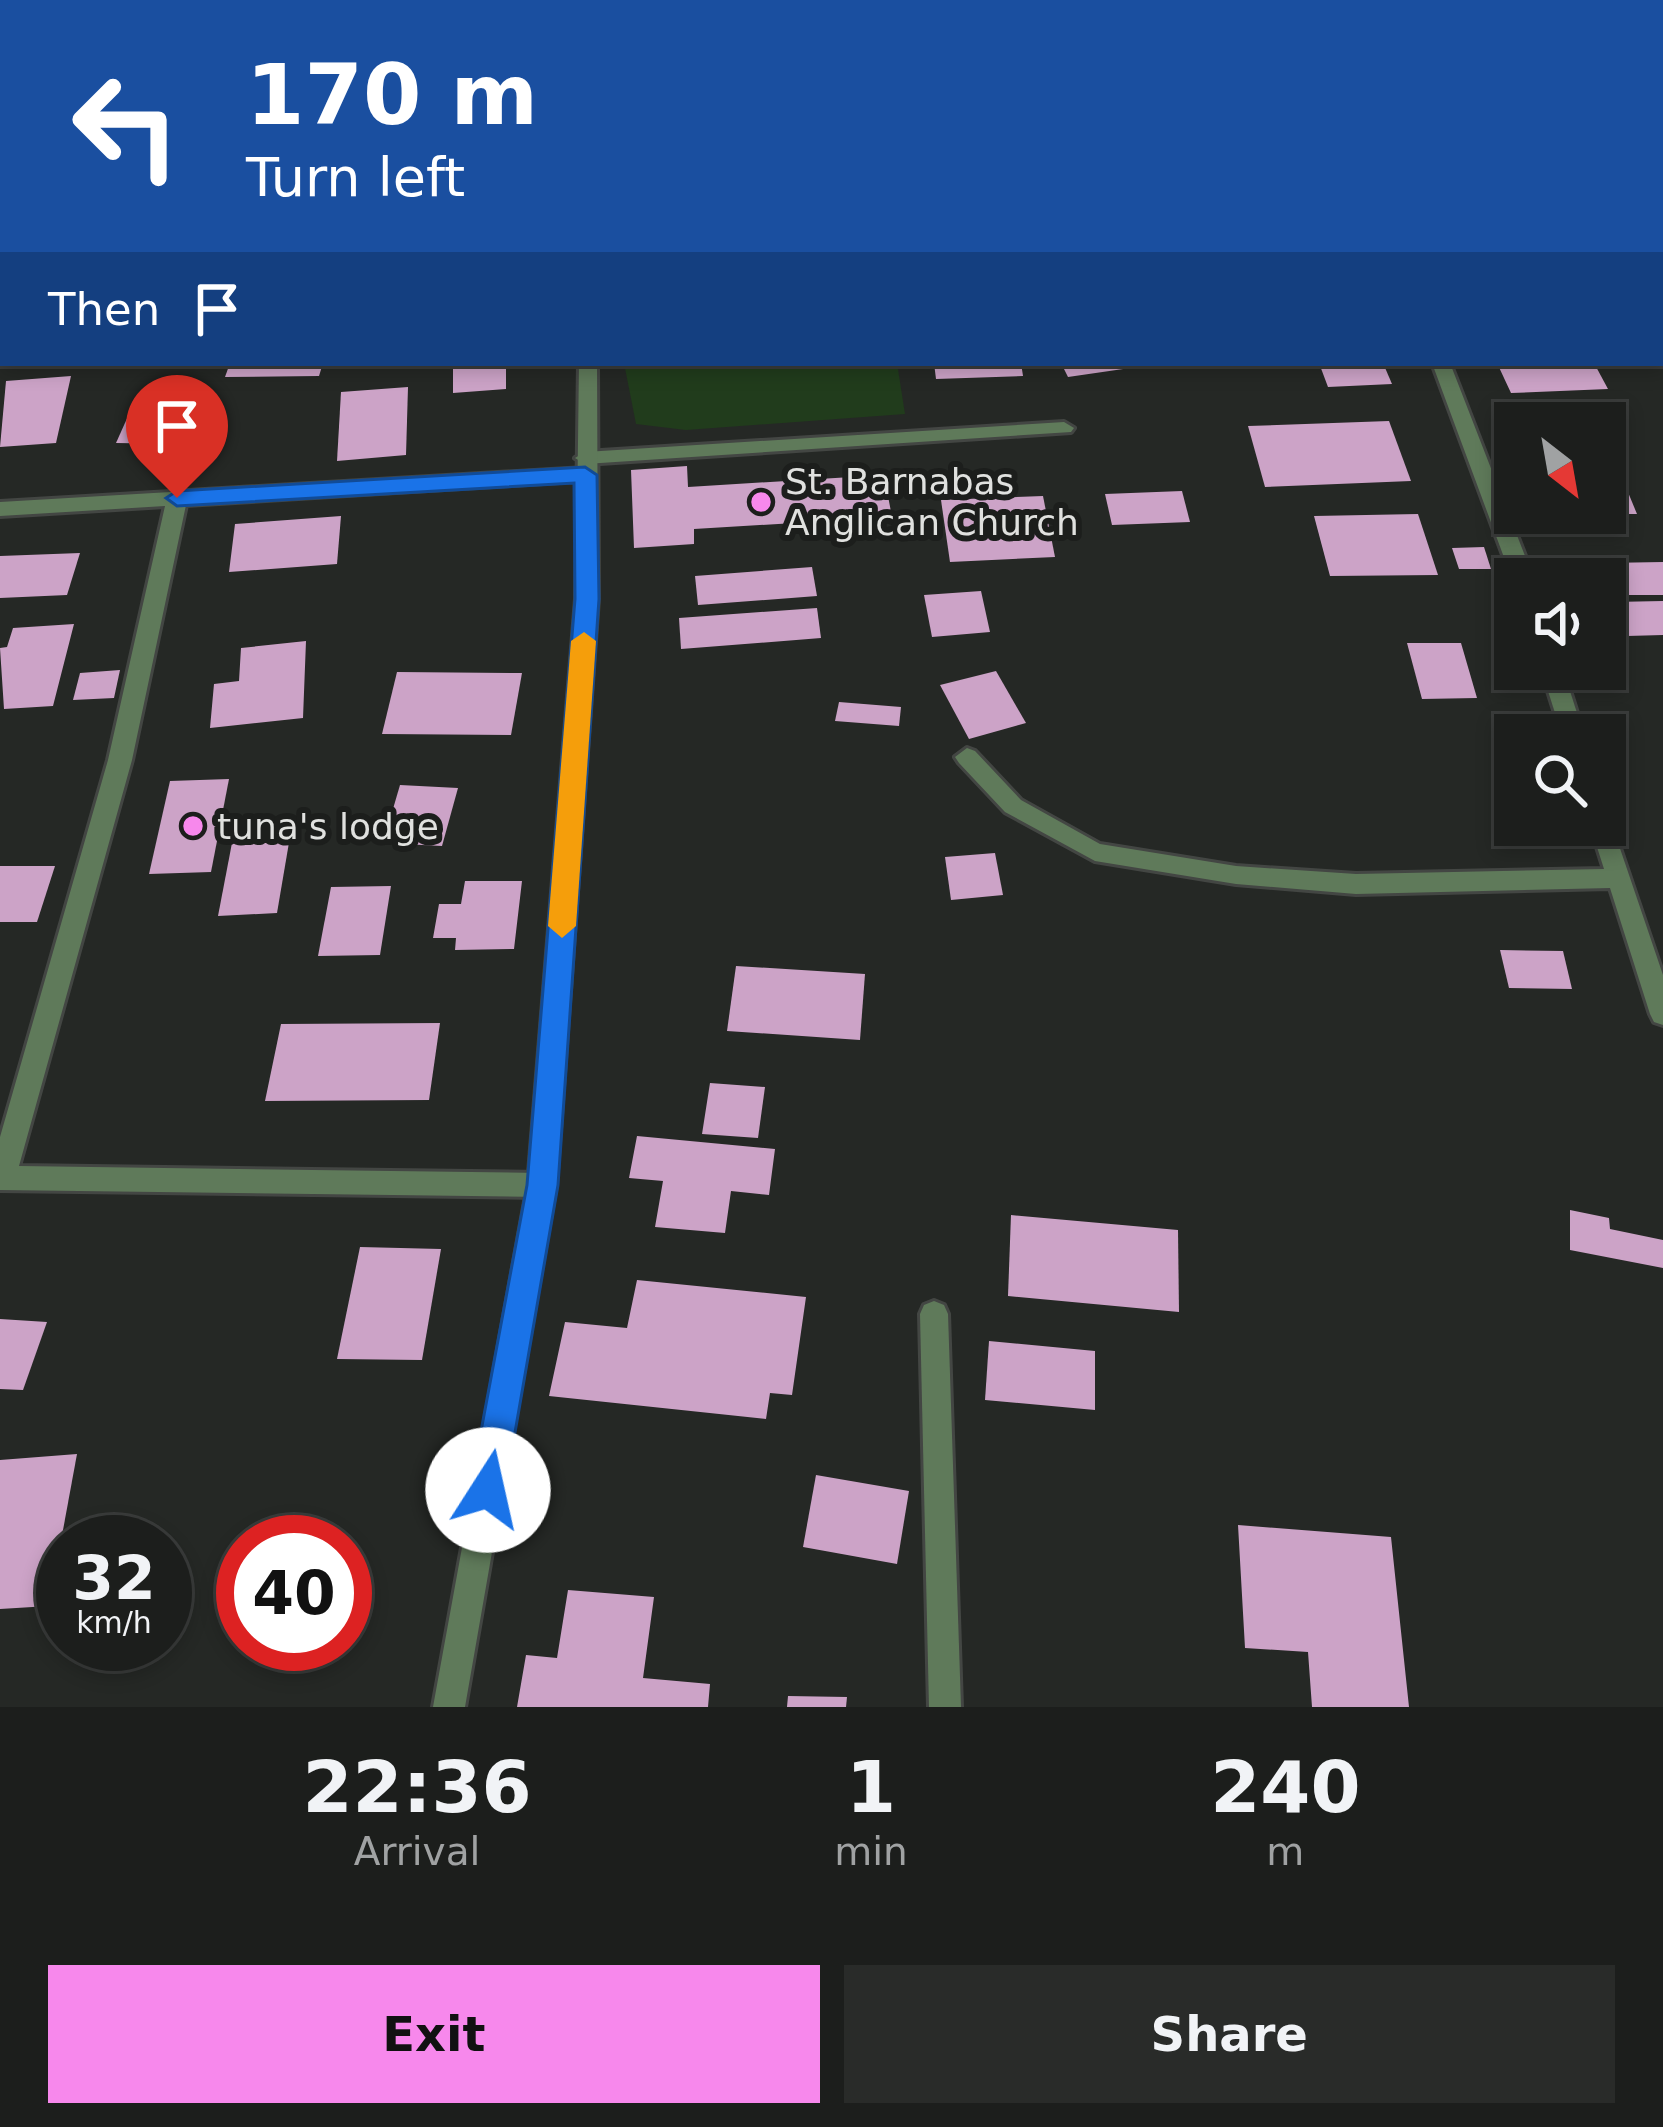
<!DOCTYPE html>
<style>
:root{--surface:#1c1e1c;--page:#292b29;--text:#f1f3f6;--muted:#a0a2a3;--line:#3a3c3b;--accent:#f788ec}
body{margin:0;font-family:"DejaVu Sans",sans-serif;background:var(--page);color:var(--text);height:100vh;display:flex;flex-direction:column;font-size:45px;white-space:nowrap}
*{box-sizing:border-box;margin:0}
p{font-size:39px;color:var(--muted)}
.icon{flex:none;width:66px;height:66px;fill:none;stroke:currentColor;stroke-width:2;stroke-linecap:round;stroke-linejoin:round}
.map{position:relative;height:1707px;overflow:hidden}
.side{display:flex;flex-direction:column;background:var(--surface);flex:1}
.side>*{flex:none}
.hud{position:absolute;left:0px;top:0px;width:1665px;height:366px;box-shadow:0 6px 18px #0003,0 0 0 3px var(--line);background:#1a4fa0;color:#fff;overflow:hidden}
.needle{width:78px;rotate:149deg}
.tools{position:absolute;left:1494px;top:402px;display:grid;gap:24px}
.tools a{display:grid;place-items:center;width:132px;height:132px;border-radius:0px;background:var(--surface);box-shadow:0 6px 18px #0003,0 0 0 3px var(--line);font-size:60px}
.speed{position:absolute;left:36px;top:1515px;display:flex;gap:24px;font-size:60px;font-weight:700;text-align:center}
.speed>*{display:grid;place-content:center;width:156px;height:156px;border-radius:50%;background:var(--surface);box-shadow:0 6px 18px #0003,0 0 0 3px var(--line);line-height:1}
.speed small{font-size:30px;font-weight:400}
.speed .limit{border:18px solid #d22;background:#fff;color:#111}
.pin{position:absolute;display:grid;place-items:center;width:102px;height:102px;color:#fff;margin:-123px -51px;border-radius:50% 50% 50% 0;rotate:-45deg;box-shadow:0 0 12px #0007}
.pin .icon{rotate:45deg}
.me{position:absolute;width:132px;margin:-66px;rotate:10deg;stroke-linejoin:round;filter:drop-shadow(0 0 9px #0008)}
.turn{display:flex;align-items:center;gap:42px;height:252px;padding:0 48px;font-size:54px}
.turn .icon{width:156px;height:156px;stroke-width:2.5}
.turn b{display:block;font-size:84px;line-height:102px}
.then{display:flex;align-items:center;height:114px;padding:0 48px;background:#0003;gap:24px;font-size:45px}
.eta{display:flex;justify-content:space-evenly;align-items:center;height:204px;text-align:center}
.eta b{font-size:72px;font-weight:800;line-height:84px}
.cta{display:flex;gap:24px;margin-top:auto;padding:24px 48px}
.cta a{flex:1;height:138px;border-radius:0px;background:var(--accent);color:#111;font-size:48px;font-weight:800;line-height:138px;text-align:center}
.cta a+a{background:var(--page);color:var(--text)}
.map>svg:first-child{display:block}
.green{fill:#213c1c}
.building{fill:#cca3c7}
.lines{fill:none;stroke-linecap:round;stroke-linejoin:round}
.minor-casing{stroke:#434643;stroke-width:6}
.tertiary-casing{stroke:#434643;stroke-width:6}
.secondary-casing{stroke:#434643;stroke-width:6}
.minor{fill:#5f7a5a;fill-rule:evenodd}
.tertiary{fill:#5f7a5a;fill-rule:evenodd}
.secondary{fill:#7eaa76;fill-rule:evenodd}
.route{fill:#1a73e8;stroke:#114b97;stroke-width:3}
.slow{fill:#f59e0b}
.poi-dot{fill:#f788ec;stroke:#1c1e1c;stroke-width:4.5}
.labels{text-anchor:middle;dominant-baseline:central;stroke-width:12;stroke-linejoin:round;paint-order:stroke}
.poi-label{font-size:36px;fill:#e0e1df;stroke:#1c1e1c;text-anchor:start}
</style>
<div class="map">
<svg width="1663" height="1707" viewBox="0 0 1663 1707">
<rect width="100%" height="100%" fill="#252825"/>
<g class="green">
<polygon points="0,0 656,0 657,3 3,3 0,42"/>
<polygon points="624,363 897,363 905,414 686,430 636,424"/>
</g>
<g class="building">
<polygon points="230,363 323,363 319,376 225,377"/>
<polygon points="453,363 506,363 506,389 453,393"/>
<polygon points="934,363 1021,363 1023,376 936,379"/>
<polygon points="1061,363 1135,363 1137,367 1068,377"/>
<polygon points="1319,363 1383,363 1392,384 1328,387"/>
<polygon points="1497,363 1594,363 1608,389 1511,393"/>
<polygon points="71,376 56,443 0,447 6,381"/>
<polygon points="408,387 406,455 337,461 341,392"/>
<polygon points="1574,404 1583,423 1512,423 1505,406"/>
<polygon points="129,414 188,415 177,444 116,443"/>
<polygon points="1389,421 1411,481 1265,487 1248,426"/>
<polygon points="687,466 688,487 884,475 892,517 694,529 694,544 634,548 631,470"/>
<polygon points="1605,485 1625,485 1637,514 1605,514"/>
<polygon points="1182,491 1190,522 1112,525 1105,494"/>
<polygon points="1043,496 1055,557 950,562 941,500"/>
<polygon points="1418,514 1438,575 1330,576 1314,516"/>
<polygon points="341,516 337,564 229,572 235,524"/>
<polygon points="1484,547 1491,569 1459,569 1452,548"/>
<polygon points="80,553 67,595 0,598 0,556"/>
<polygon points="1663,562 1663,595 1617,595 1605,563"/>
<polygon points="812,567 817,596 698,605 695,576"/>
<polygon points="981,591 990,632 932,637 924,595"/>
<polygon points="1663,601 1663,635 1627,636 1613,602"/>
<polygon points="817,608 821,638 681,649 679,618"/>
<polygon points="74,624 53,706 4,709 0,648 7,647 13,628"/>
<polygon points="306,641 303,718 210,728 214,684 239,681 241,648"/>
<polygon points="1407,643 1461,643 1477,698 1422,699"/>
<polygon points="120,670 114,698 73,700 80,673"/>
<polygon points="996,671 1026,723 969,739 940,685"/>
<polygon points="397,672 522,673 511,735 382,734"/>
<polygon points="839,702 901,707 899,726 835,721"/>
<polygon points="229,779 211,872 149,874 170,781"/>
<polygon points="400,785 458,788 442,846 383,843"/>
<polygon points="293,819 277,913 218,916 236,822"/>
<polygon points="995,853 1003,895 951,900 945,857"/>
<polygon points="0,866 55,866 37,922 0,922"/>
<polygon points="465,881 522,881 514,949 455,950 456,938 433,938 439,904 461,904"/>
<polygon points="391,886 380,955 318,956 331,887"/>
<polygon points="1500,950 1563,951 1572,989 1509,988"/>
<polygon points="736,966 865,974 860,1040 727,1031"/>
<polygon points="440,1023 429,1100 265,1101 281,1024"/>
<polygon points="710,1083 765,1087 758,1138 702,1134"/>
<polygon points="637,1136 775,1149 769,1195 731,1191 725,1233 655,1227 663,1181 629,1178"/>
<polygon points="1570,1210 1609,1218 1610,1229 1663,1240 1663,1268 1570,1250"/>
<polygon points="1011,1215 1178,1230 1179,1312 1008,1296"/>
<polygon points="360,1247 441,1249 422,1360 337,1359"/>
<polygon points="637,1280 806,1297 792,1395 770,1393 766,1419 549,1396 565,1322 627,1328"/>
<polygon points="0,1319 47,1322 23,1390 0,1389"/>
<polygon points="989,1341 1095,1351 1095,1410 985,1400"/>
<polygon points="77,1454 49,1606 0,1609 0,1460"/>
<polygon points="816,1475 909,1491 897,1564 803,1547"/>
<polygon points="1238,1525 1391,1537 1409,1707 1312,1707 1308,1652 1245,1648"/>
<polygon points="568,1590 654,1597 643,1678 710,1684 708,1707 517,1707 526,1655 557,1658"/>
<polygon points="788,1696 847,1697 846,1707 787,1707"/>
</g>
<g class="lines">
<defs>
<g id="minor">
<polygon points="666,0 682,0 683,3 667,3"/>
<polygon points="1014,0 1030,0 1032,3 1016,3"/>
<polygon points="1426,0 1442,0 1443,3 1427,3"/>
<polygon points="1432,363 1450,363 1534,579 1515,579 1515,583 1512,579"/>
<polygon points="1064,422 1074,428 1071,432 585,464 575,458 585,452"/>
<polygon points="585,468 592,470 592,480 186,505 132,760 19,1166 542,1173 552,1176 556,1185 552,1194 542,1197 0,1190 0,1137 108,760 165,506 0,516 0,502"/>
<polygon points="1541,669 1563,669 1584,735 1562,735"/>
<polygon points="967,748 975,751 1021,800 1100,844 1236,866 1356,874 1604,869 1590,825 1605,825 1605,817 1610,819 1663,975 1663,1025 1654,1022 1650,1014 1610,888 1356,894 1236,884 1095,861 1005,812 959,763 955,757"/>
<polygon points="934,1301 944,1305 948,1314 961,1707 929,1707 920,1314 924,1305"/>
</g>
<polygon id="tertiary" points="579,363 597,363 598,599 556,1185 465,1707 433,1707 528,1185 576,599"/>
<g id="secondary">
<rect x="1662" y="106" width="1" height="10"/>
<rect x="0" y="177" width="3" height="10"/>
</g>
</defs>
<use href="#minor" class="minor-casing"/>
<use href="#tertiary" class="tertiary-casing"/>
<use href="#secondary" class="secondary-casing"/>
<use href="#minor" class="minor"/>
<use href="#tertiary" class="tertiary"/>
<use href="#secondary" class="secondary"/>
</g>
<polygon class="route" points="585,467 597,475 599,599 558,1185 505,1490 500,1502 488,1507 476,1502 470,1490 527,1185 575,599 574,483 177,506 166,498 177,491"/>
<polygon class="slow" points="584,632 596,641 576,926 562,938 548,926 571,641"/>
<g class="poi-dot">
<circle cx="761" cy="502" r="12"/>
<circle cx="193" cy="826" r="12"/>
</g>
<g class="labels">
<g class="poi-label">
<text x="785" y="481">St. Barnabas<tspan x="785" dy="41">Anglican Church</tspan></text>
<text x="217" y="826">tuna's lodge</text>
</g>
</g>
</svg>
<div class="tools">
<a><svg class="needle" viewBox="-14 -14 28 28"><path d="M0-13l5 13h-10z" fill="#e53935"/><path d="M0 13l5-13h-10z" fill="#a0a2a3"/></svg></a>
<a><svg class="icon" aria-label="sound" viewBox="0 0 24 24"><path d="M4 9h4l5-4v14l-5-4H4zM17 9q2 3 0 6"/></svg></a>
<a><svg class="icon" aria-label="search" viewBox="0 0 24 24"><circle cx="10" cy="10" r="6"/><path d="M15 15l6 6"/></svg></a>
</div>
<div class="speed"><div>32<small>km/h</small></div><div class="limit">40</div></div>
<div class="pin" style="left:177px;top:498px;background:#d93025"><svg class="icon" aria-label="arrive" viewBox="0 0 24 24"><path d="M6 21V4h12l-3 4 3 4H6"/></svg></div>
<svg class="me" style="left:488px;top:1490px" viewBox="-20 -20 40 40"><circle r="19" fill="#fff"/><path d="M0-13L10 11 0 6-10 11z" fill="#1a73e8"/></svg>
<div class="hud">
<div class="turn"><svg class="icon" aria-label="left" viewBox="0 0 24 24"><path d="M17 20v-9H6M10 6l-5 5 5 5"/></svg><div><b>170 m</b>Turn left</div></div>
<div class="then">Then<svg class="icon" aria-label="arrive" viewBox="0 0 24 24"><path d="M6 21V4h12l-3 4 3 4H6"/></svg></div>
</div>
</div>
<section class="side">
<div class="eta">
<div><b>22:36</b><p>Arrival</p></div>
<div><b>1</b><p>min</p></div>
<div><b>240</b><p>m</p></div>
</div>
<div class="cta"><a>Exit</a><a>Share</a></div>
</section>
